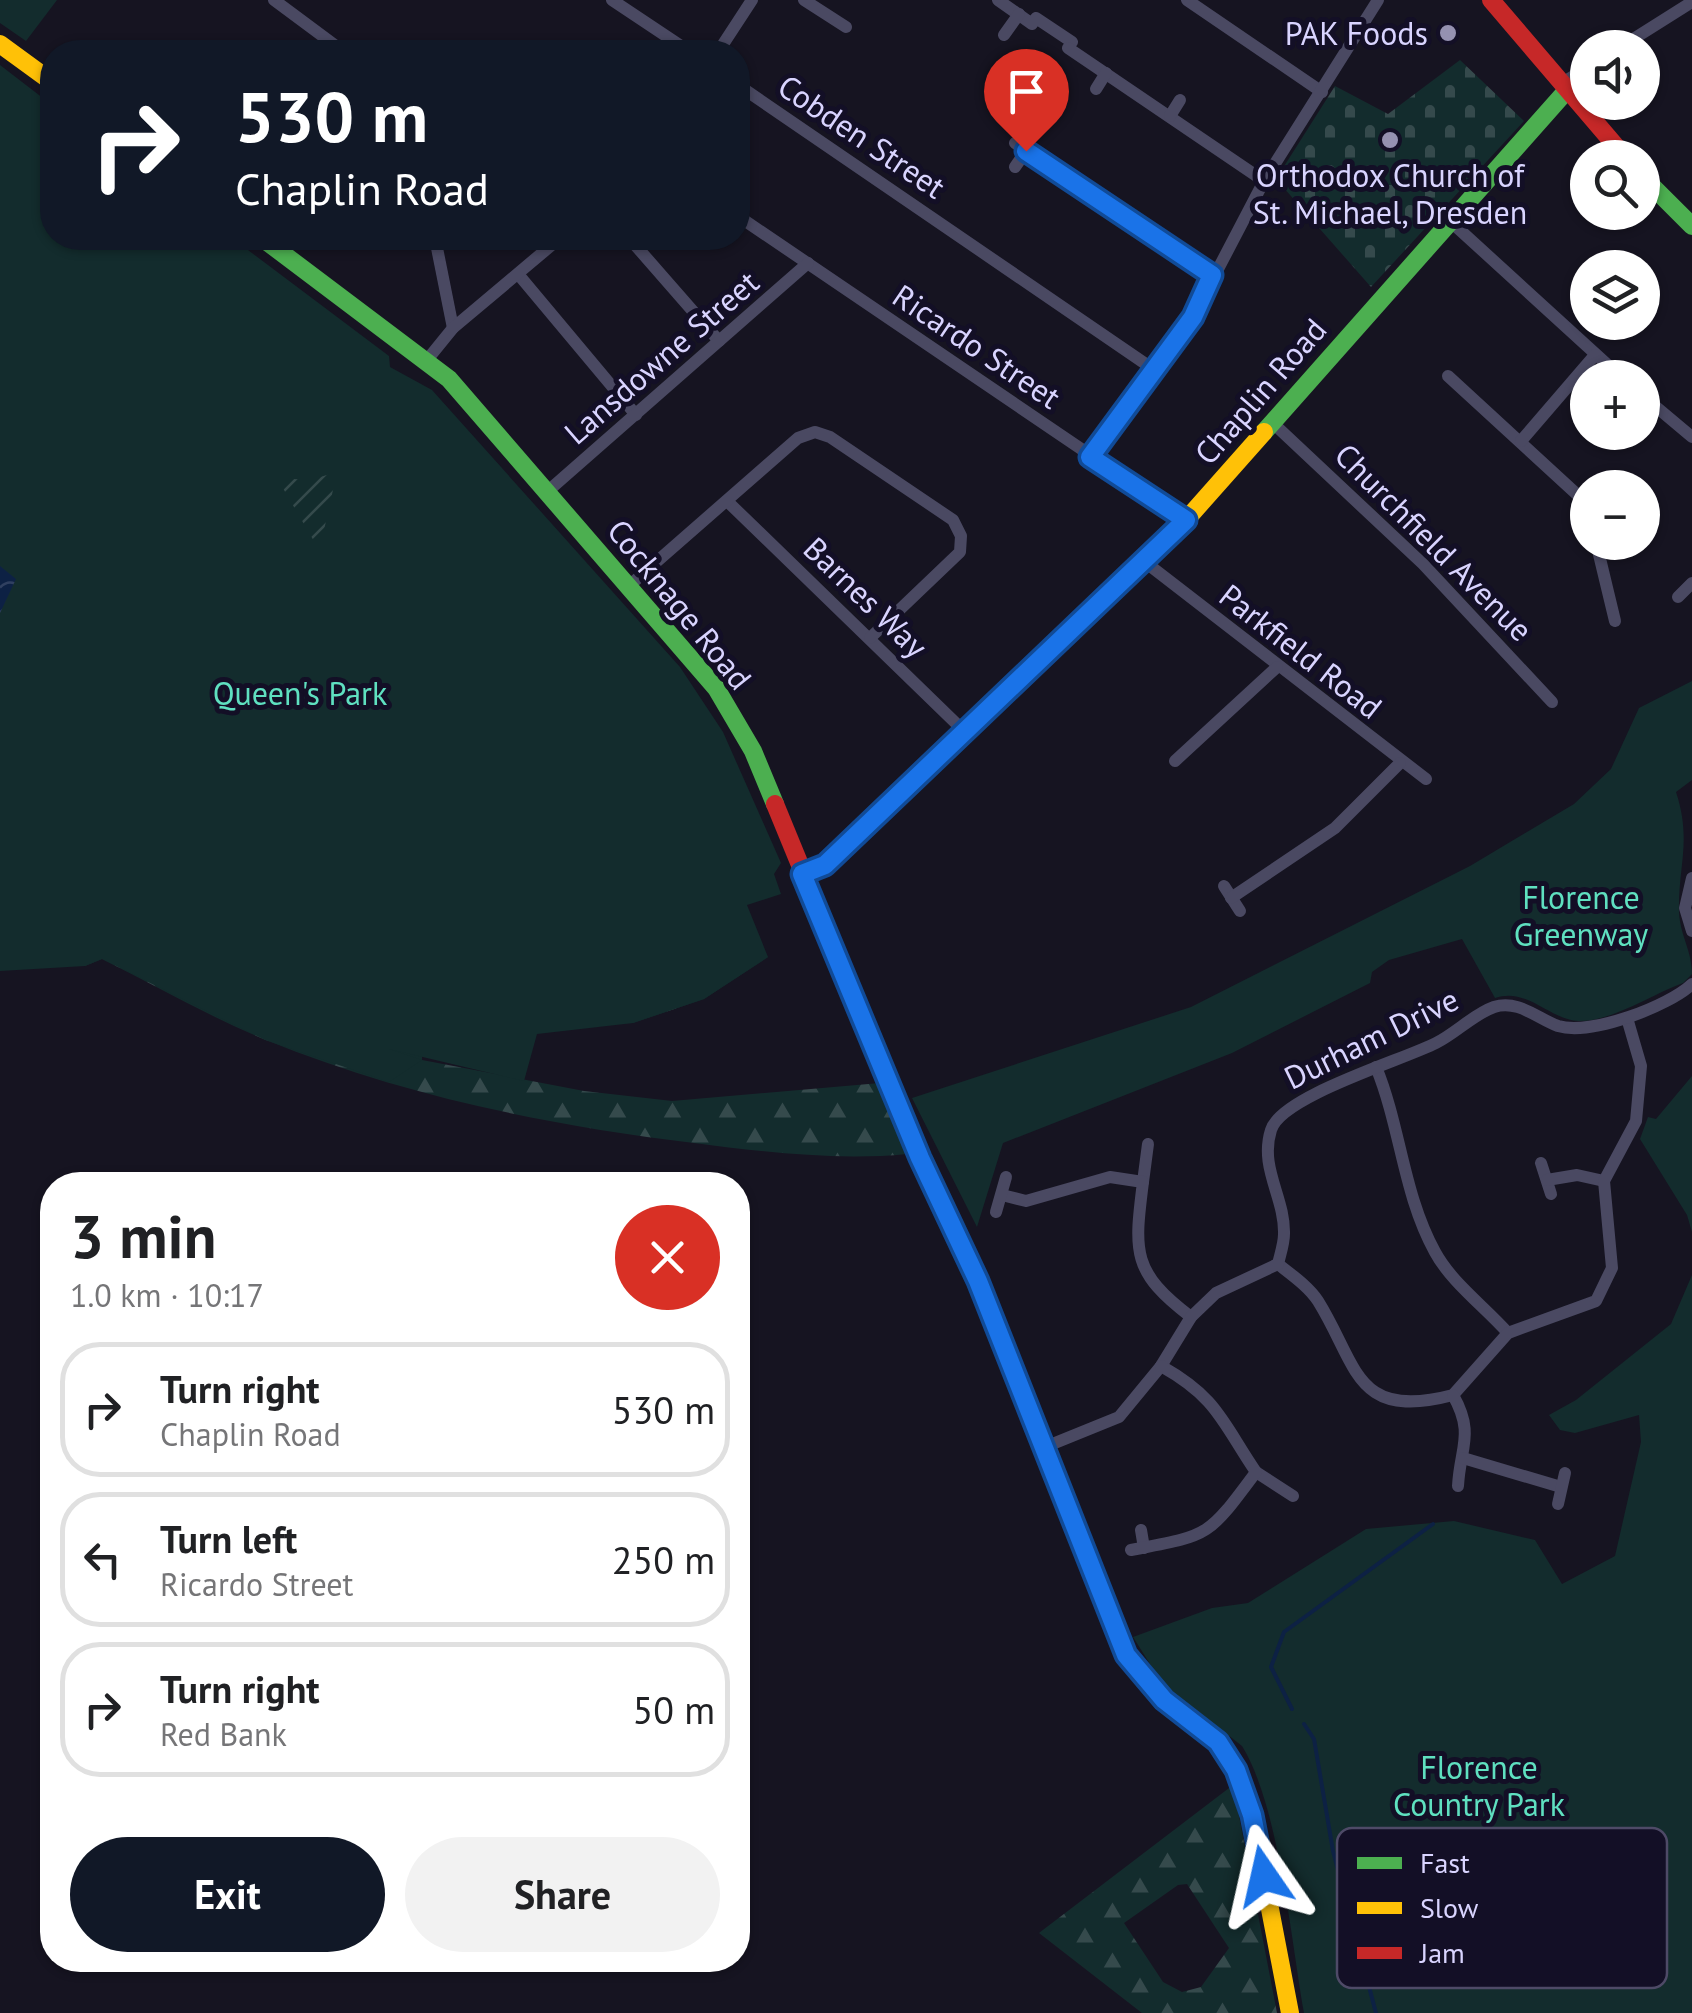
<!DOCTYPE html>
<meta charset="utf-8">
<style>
:root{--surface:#fff;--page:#f2f2f2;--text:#202124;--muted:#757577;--line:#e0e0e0;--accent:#111827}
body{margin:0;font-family:"PT Sans",sans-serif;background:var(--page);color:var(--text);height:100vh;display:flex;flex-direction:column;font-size:38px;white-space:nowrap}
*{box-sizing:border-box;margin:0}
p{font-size:32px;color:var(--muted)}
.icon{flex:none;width:55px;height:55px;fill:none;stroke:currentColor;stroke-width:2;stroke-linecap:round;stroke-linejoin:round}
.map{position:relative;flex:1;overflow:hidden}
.sheet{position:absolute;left:40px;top:1172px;width:710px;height:800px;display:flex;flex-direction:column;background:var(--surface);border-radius:40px;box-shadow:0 2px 8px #0004}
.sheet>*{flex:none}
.hud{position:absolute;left:40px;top:40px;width:710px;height:210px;border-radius:40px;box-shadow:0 2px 8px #0004;background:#111827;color:#fff;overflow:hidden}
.fabs{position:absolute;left:1570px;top:30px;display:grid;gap:20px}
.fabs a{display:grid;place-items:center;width:90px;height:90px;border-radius:50%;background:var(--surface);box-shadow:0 2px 8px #0004;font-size:50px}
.pin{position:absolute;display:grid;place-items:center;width:85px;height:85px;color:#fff;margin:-102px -42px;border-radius:50% 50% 50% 0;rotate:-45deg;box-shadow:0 0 10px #0007}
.pin .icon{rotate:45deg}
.me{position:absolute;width:110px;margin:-55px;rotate:349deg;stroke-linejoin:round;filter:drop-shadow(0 0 8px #0008)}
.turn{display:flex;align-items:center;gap:35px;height:210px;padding:0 30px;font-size:45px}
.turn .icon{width:130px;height:130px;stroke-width:2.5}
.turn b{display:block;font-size:70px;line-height:85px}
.round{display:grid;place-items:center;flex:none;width:105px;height:105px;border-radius:52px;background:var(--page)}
.summary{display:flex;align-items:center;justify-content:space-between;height:170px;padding:0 30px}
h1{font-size:60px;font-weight:800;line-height:75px}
.button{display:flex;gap:20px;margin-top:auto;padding:20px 30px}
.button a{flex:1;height:115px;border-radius:60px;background:var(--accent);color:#fff;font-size:40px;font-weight:800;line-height:115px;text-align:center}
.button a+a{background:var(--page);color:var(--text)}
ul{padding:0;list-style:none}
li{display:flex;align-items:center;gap:30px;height:135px;margin:0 20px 15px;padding:0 10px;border:5px solid var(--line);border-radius:40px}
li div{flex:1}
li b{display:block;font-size:38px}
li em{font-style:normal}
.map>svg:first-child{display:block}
.forest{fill:url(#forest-firs);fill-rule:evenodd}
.cemetery{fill:url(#cemetery-stones)}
.park{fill:#132c2d}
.garden{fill:url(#garden-furrows)}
.water{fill:url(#water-waves)}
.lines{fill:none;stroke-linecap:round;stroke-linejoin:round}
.stream{stroke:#0d2144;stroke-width:4}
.street{stroke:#4a4962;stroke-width:12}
.fast{stroke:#4caf50;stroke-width:18}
.slow{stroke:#ffc107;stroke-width:18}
.jam{stroke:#c62828;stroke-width:18}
.route-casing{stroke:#114b97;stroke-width:25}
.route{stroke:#1a73e8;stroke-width:18}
.poi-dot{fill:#9591b1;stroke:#130f26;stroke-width:4}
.labels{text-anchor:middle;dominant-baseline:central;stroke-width:10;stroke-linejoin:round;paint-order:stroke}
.poi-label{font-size:32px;fill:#d9d4ff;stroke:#130f26;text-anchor:end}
.street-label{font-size:32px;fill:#d9d4ff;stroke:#130f26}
.park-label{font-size:32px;fill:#5fe0c0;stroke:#130f26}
.key{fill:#130f26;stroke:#4e4a67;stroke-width:2.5}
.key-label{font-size:28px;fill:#d9d4ff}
</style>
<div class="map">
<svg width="1692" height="2013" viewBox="0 0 1692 2013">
<defs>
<pattern id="forest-firs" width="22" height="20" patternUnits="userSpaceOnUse" patternTransform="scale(2.5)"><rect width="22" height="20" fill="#132c2d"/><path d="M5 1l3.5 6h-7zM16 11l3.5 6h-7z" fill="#354a4c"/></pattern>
<pattern id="cemetery-stones" width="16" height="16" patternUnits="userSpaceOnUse" patternTransform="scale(2.5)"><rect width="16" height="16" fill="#132c2d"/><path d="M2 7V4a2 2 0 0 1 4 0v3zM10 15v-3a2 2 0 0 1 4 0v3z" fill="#354a4c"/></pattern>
<pattern id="garden-furrows" width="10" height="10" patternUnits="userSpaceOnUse" patternTransform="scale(2.5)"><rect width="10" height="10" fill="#132c2d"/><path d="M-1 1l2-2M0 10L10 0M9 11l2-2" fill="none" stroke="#354a4c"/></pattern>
<pattern id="water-waves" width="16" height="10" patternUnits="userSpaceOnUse" patternTransform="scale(2.5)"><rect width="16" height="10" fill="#0d2144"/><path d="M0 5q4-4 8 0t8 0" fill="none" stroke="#304060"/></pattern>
</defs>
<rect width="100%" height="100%" fill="#161421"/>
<g class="forest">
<path d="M0,869L768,957L704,999L633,1023L423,1029L422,1060L584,1091L672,1101L880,1083L907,1154C837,1161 764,1152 694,1143C547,1125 404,1096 266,1040C210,1017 156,986 102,959L85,966Z"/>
<path d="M1233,1785L1277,2013H1142L1039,1933ZM1187,1884L1229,1948L1201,1987L1182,1992L1163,1982L1124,1923L1178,1885Z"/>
</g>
<polygon class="cemetery" points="1460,60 1524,121 1371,287 1276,179 1335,86 1388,114"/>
<g class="park">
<polygon points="0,0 57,0 26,41 0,23"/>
<polygon points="0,65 52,105 52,238 232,238 389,356 390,367 432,390 680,667 723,732 781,863 774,874 781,894 747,905 768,957 704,999 633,1023 537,1034 524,1081 389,1049 422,1060 389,1082 265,1040 102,959 85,966 0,971"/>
<path d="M1692,681V780L1676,792C1692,841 1678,865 1679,912C1680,935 1692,951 1692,974L1683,983C1652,994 1612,1022 1578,1021C1548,1019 1527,987 1495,998L1462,939L1389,960L1372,972L1370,983L1232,1053L1003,1143L977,1227L912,1098L1191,1007L1470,866L1574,804L1611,769L1639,708Z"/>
<polygon points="1692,1076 1692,1232 1687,1215 1640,1139 1648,1117 1656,1119"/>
<path d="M1692,1275V2013H1304C1291,1940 1279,1806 1242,1746L1162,1683L1133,1637L1212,1608L1248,1603L1366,1529L1454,1521L1535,1540L1562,1584L1615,1556L1641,1442L1639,1415L1575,1433L1560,1430L1549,1415L1576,1400L1671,1324Z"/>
</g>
<polygon class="garden" points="337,472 320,548 318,548 277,478 310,480"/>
<polygon class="water" points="0,566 16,579 0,613"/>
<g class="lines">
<g class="stream">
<polyline points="1292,1709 1271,1667 1284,1632 1433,1524"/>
<polyline points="1304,1724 1314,1739 1333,1851 1376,2013"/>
</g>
<g class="street">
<polyline points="274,0 344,52"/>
<polyline points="612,0 690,52"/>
<polyline points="804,0 846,27"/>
<polyline points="998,0 1032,24 1036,18 1072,42"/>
<polyline points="1187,0 1322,92"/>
<polyline points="1004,35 1019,14"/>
<polyline points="1068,48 1264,181"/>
<polyline points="1619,48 1692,2"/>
<polyline points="718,52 752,0"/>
<polyline points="1562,83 1588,67"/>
<polyline points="738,85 1153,369"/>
<polyline points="1096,89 1106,73"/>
<polyline points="1170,116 1180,100"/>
<polyline points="1015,143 1212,275"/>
<polyline points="1015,167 1026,151"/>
<polyline points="738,216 1186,520"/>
<polyline points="1450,221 1622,378"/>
<polyline points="435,238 453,328"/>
<polyline points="629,238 719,341"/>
<polyline points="518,274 636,415"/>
<polyline points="427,360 453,328 560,238"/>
<polyline points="1448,376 1582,499 1588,516"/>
<polyline points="1642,395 1692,437"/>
<polyline points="1274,424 1423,564 1552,702"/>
<polyline points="1521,441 1595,355"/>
<polyline points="1090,457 1193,317 1264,181 1378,0"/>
<polyline points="548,491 808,263"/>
<polyline points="727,501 966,733"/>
<polyline points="1596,542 1615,621"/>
<polyline points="1145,562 1426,779"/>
<polyline points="630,585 798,438 815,432 830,437 953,520 961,536 960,552 870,638"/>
<polyline points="1678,597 1692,583"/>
<polyline points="1175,761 1277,667"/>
<polyline points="1692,878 1685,908 1692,931"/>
<polyline points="1224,886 1240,911"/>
<polyline points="1231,898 1335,828 1400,763"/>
<path d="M1376,1067C1401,1128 1403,1194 1435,1252C1451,1282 1485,1307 1508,1333"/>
<polyline points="1541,1163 1551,1194"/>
<polyline points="1547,1180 1577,1175 1604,1181"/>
<polyline points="1143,1182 1148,1144"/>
<path d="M1002,1195L1026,1201L1110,1177L1143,1182C1134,1253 1132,1272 1191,1317"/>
<polyline points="996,1212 1006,1177"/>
<path d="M1278,1264C1292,1275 1309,1287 1318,1301C1358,1365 1354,1421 1453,1395L1508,1333L1596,1301L1612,1268L1604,1181L1636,1121L1641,1066L1627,1018"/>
<path d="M1453,1395C1475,1434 1460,1447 1458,1486"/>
<path d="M1045,1447L1119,1417L1161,1366L1191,1317L1216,1293L1278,1264C1280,1255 1284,1244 1284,1234C1285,1197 1259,1168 1271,1130C1281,1096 1403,1060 1436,1043C1456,1033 1474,1014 1494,1007C1518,999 1538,1019 1558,1026C1591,1036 1669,1006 1692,984"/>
<polyline points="1463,1458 1561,1487"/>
<polyline points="1256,1472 1293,1496"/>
<polyline points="1558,1504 1565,1473"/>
<polyline points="1141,1530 1144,1548"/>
<path d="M1131,1550C1210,1535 1207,1538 1256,1472C1222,1422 1218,1398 1161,1366"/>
</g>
<g class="fast">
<polyline points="1642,176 1692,226"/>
<polyline points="262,238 449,379 716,688 753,751 775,804"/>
<polyline points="1264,432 1568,89"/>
<polyline points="903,1116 978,1281 1127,1655 1164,1700 1218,1742 1236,1770 1251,1810"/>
</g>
<g class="slow">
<polyline points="0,44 52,82"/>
<polyline points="803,874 825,865 1186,520 1264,432"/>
<polyline points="1251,1810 1290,2013"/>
</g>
<g class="jam">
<polyline points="1491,0 1626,158"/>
<polyline points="775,804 903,1116"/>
</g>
</g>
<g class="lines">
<defs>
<polyline id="route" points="1026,151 1212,275 1193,317 1090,457 1186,520 825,865 802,874 920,1158 978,1281 1126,1655 1164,1700 1218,1742 1236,1770 1252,1815 1264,1876"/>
</defs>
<use href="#route" class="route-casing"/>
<use href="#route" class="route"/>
</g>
<g class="poi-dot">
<circle cx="1448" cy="33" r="10"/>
<circle cx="1390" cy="140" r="10"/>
</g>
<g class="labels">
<g class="poi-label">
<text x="1428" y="33">PAK Foods</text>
<text x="1390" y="175" text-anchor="middle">Orthodox Church of<tspan x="1390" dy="37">St. Michael, Dresden</tspan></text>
</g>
<g class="street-label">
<text transform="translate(862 136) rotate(34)">Cobden Street</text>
<text transform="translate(977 346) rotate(34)">Ricardo Street</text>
<text transform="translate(661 357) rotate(-41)">Lansdowne Street</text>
<text transform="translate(1260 391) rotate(-49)">Chaplin Road</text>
<text transform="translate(1434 542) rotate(45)">Churchfield Avenue</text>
<text transform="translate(866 597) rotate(44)">Barnes Way</text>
<text transform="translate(680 604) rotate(51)">Cocknage Road</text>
<text transform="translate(1301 651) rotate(38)">Parkfield Road</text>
<text transform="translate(1371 1038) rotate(-26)">Durham Drive</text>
</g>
<g class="park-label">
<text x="300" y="693">Queen's Park</text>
<text x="1581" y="897">Florence<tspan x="1581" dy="37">Greenway</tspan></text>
<text x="1479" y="1767">Florence<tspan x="1479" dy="37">Country Park</tspan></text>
</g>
</g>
<rect x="1337" y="1828" width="330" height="160" rx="15" class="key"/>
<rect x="1357" y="1857" width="45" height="12" fill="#4caf50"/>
<rect x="1357" y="1902" width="45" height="12" fill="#ffc107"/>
<rect x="1357" y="1947" width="45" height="12" fill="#c62828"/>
<g class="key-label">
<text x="1420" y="1873">Fast</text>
<text x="1420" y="1918">Slow</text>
<text x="1420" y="1963">Jam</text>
</g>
</svg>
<div class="fabs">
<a><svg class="icon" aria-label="sound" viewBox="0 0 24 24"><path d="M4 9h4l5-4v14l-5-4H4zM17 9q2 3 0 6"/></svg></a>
<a><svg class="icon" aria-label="search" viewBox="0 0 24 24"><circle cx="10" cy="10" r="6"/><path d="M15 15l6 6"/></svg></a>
<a><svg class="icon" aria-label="layers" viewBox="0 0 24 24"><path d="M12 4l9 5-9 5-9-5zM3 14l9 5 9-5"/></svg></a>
<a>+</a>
<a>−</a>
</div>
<div class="pin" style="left:1026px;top:151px;background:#d93025"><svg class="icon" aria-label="arrive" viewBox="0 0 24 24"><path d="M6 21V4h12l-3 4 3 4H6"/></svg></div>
<svg class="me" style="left:1264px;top:1876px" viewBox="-20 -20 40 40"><path d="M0-17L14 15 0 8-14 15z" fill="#1a73e8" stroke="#fff" stroke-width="4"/></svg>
<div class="hud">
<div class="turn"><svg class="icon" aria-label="right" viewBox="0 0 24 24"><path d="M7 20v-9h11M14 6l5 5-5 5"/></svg><div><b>530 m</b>Chaplin Road</div></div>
</div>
<section class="sheet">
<div class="summary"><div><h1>3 min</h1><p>1.0 km · 10:17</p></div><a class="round" style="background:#d93025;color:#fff"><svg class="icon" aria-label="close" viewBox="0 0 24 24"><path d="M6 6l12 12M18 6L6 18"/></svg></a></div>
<ul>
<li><svg class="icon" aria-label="right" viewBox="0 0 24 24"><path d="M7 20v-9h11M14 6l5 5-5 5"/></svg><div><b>Turn right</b><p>Chaplin Road</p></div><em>530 m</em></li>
<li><svg class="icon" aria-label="left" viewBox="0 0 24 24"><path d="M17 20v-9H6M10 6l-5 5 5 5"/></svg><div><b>Turn left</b><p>Ricardo Street</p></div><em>250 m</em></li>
<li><svg class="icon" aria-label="right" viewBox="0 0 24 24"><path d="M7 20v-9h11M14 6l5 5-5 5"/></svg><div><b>Turn right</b><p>Red Bank</p></div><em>50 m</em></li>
</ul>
<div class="button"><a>Exit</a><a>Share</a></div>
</section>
</div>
